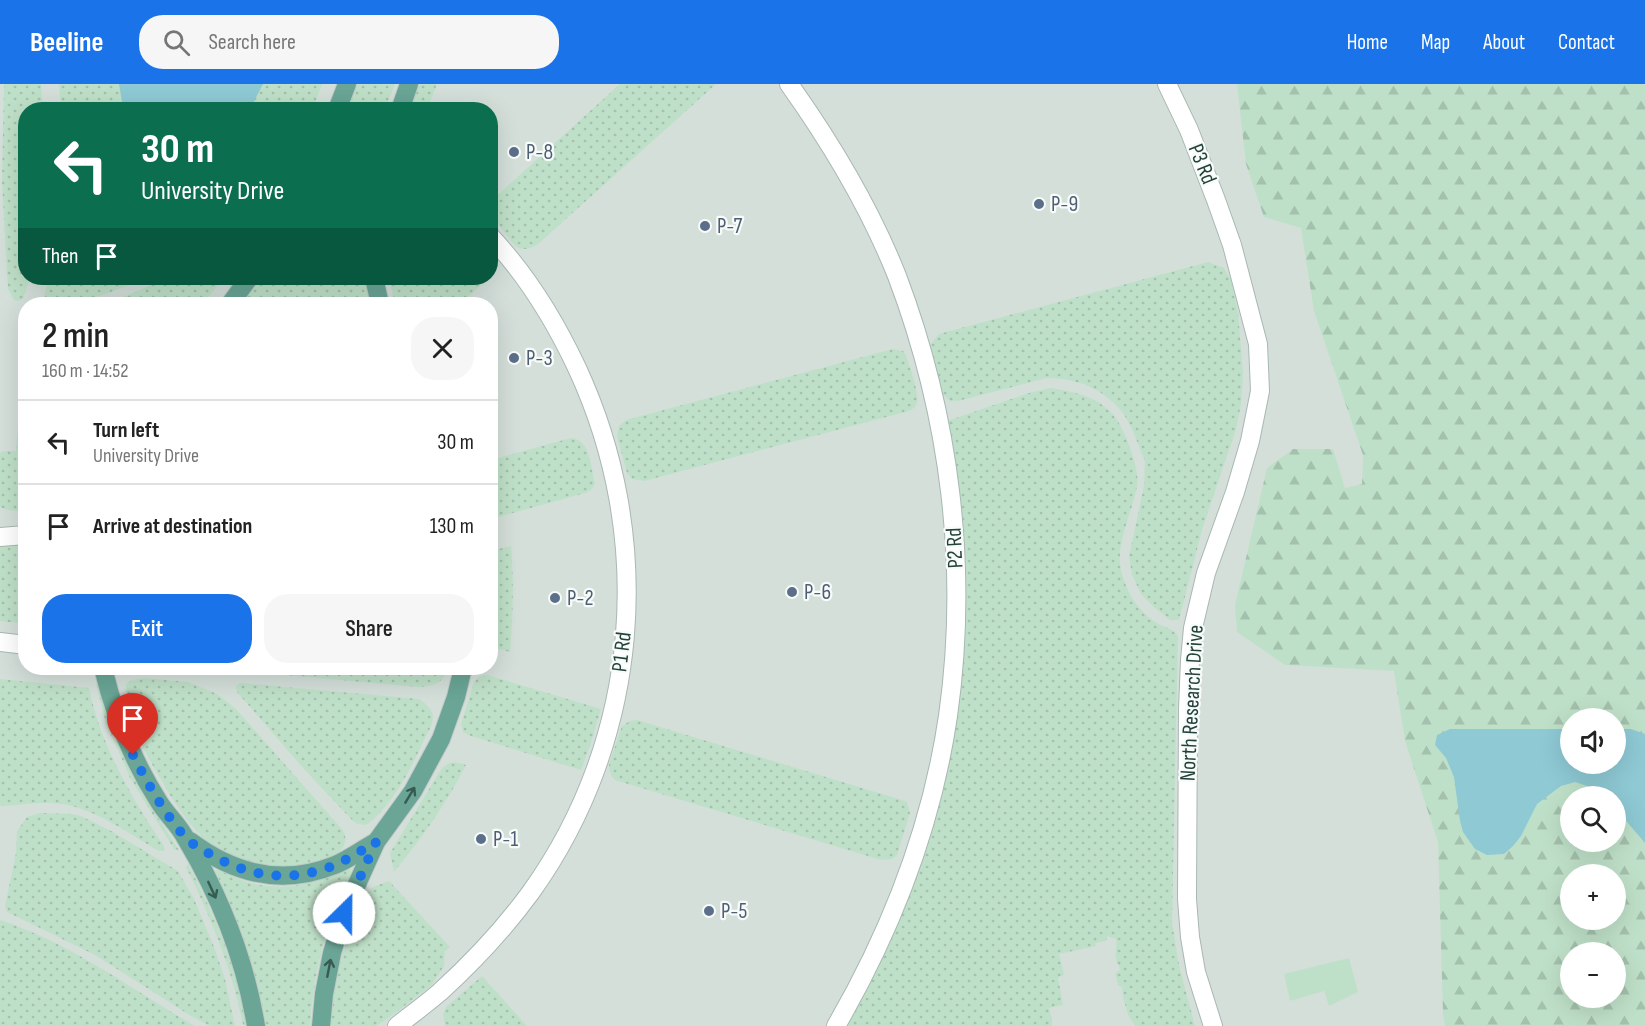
<!DOCTYPE html>
<meta charset="utf-8">
<style>
:root{--surface:#fff;--page:#f6f6f6;--text:#222;--muted:#767676;--line:#e0e0e0;--accent:#1a73e8}
body{margin:0;font-family:"Sofia Sans Condensed",sans-serif;background:var(--page);color:var(--text);height:100vh;display:flex;flex-direction:column;font-size:22px;white-space:nowrap}
*{box-sizing:border-box;margin:0}
p{font-size:20px;color:var(--muted)}
.icon{flex:none;width:33px;height:33px;fill:none;stroke:currentColor;stroke-width:2;stroke-linecap:round;stroke-linejoin:round}
.map{position:relative;flex:1;overflow:hidden}
.side{position:absolute;left:18px;top:213px;width:480px;height:378px;display:flex;flex-direction:column;background:var(--surface);border-radius:24px;box-shadow:0 6px 24px #0002}
.side>*{flex:none}
.banner{position:absolute;left:18px;top:18px;width:480px;height:183px;border-radius:24px;box-shadow:0 6px 24px #0002;background:#0b6e4f;color:#fff;overflow:hidden}
.fabs{position:absolute;left:1560px;top:624px;display:grid;gap:12px}
.fabs a{display:grid;place-items:center;width:66px;height:66px;border-radius:50%;background:var(--surface);box-shadow:0 6px 24px #0002;font-size:30px}
.pin{position:absolute;display:grid;place-items:center;width:51px;height:51px;color:#fff;margin:-62px -26px;border-radius:50% 50% 50% 0;rotate:-45deg;box-shadow:0 0 6px #0007}
.pin .icon{rotate:45deg}
.me{position:absolute;width:66px;margin:-33px;rotate:23deg;stroke-linejoin:round;filter:drop-shadow(0 0 4px #0008)}
.turn{display:flex;align-items:center;gap:21px;height:126px;padding:0 24px;font-size:27px}
.turn .icon{width:78px;height:78px;stroke-width:2.5}
.turn b{display:block;font-size:42px;line-height:51px}
.then{display:flex;align-items:center;height:57px;padding:0 24px;background:#0003;gap:12px;font-size:22px}
.round{display:grid;place-items:center;flex:none;width:63px;height:63px;border-radius:24px;background:var(--page)}
.head{display:flex;align-items:center;justify-content:space-between;height:102px;padding:0 24px}
h1{font-size:36px;font-weight:600;line-height:45px}
.primary-button{display:flex;gap:12px;margin-top:auto;padding:12px 24px}
.primary-button a{flex:1;height:69px;border-radius:24px;background:var(--accent);color:#fff;font-size:24px;font-weight:600;line-height:69px;text-align:center}
.primary-button a+a{background:var(--page);color:var(--text)}
ul{padding:0;list-style:none}
li{display:flex;align-items:center;gap:18px;height:84px;padding:0 24px;border-top:2px solid var(--line)}
li div{flex:1}
li b{display:block;font-size:22px}
li em{font-style:normal}
header{display:flex;align-items:center;gap:36px;box-sizing:border-box;height:84px;padding:0 30px;background:var(--accent);color:#fff}
header strong{font-size:28px}
nav{display:flex;gap:33px;margin-inline-start:auto;font-size:21px}
.search{width:420px;height:54px;background:var(--page);display:flex;align-items:center;gap:15px;box-sizing:border-box;padding:0 21px;border-radius:24px;color:var(--muted);font-size:22px}
.map>svg:first-child{display:block}
.built{fill:#d4dfda;fill-rule:evenodd}
.grass{fill:url(#grass-dots)}
.forest{fill:url(#forest-firs);fill-rule:evenodd}
.park{fill:#bfe0c8}
.water{fill:#8ec9d4}
.lines{fill:none;stroke-linecap:round;stroke-linejoin:round}
.minor-casing{stroke:#a8b8b2;stroke-width:20}
.major-casing{stroke:#c2cac8;stroke-width:20}
.minor{stroke:#fff;stroke-width:18}
.major{stroke:#6aa596;stroke-width:18}
.oneway{stroke:#365b51}
.route{stroke:#1a73e8;stroke-width:10;stroke-dasharray:0 18}
.service-dot{fill:#5c6f8a;stroke:#f7fbf9;stroke-width:2}
.labels{text-anchor:middle;dominant-baseline:central;stroke-width:4.5;stroke-linejoin:round;paint-order:stroke}
.service-label{font-size:22px;fill:#4e5e75;stroke:#f7fbf9;text-anchor:start}
.street-label{font-size:22px;fill:#24423a;stroke:#f7fbf9}
</style>
<header>
<strong>Beeline</strong>
<div class="search"><svg class="icon" aria-label="search" viewBox="0 0 24 24"><circle cx="10" cy="10" r="6"/><path d="M15 15l6 6"/></svg>Search here</div>
<nav><a>Home</a><a>Map</a><a>About</a><a>Contact</a></nav>
</header>
<div class="map">
<svg width="1645" height="942" viewBox="0 0 1645 942">
<defs>
<pattern id="grass-dots" width="8" height="8" patternUnits="userSpaceOnUse" patternTransform="scale(1.5)"><rect width="8" height="8" fill="#bfe0c8"/><path d="M2 2h.1M6 6h.1" fill="none" stroke="#a4c1ad" stroke-width="1.8" stroke-linecap="round"/></pattern>
<pattern id="forest-firs" width="22" height="20" patternUnits="userSpaceOnUse" patternTransform="scale(1.5)"><rect width="22" height="20" fill="#bfe0c8"/><path d="M5 1l3.5 6h-7zM16 11l3.5 6h-7z" fill="#a4c1ad"/></pattern>
</defs>
<rect width="100%" height="100%" fill="#e6efeb"/>
<path class="built" d="M0,0H1645V942H0ZM26,26H490V194H26ZM26,220H490V584H26ZM1570,634H1616V680H1570ZM1570,712H1616V758H1570ZM1570,790H1616V836H1570ZM1570,868H1616V914H1570Z"/>
<g class="grass">
<polygon points="4,0 41,0 43,25 26,26 26,194 30,194 23,215 17,217 14,216 8,205 2,98"/>
<polygon points="59,0 322,0 312,26 61,25"/>
<polygon points="355,0 395,0 385,25 352,26 350,15"/>
<polygon points="413,0 437,0 427,25 404,26"/>
<path d="M620,0H716L537,161C530,165 522,167 515,162L491,131V117Z"/>
<polygon points="1208,178 1224,184 1231,196 1238,228 1243,289 1241,321 1236,345 1202,446 1179,536 1170,536 1154,523 1141,510 1132,491 1129,472 1144,402 1145,377 1132,345 1123,329 1113,318 1100,308 1084,300 1064,295 1047,294 958,317 950,317 940,308 928,266 930,261 939,250"/>
<path d="M50,194H146C130,200 57,233 46,216C42,210 48,200 50,194Z"/>
<polygon points="168,194 223,194 203,220 95,220 126,212"/>
<polygon points="259,194 364,194 370,220 315,220 291,218 263,220 241,220"/>
<polygon points="389,194 489,194 460,220 395,220"/>
<path d="M893,265L903,267L906,271C909,282 921,310 916,321C915,324 912,325 909,327L644,397L632,395L627,389L617,352L619,342L626,336Z"/>
<path d="M1050,304C1097,311 1118,322 1132,370C1135,380 1139,392 1137,402C1133,427 1115,460 1121,486C1126,507 1137,526 1155,538C1163,543 1173,544 1178,552L1172,838L1179,881L1195,942H1135L1128,931L1123,913L1122,903L1118,901L1115,889L1119,887L1120,884C1112,874 1118,866 1116,855L1107,852L1106,857L1095,859L1096,862L1059,870L1064,891L1058,893L1063,921L1049,924L1052,935V942H847L889,862L906,813L954,639L947,337L1029,309Z"/>
<polygon points="25,314 25,428 8,426 0,423 0,369 3,367 16,367 19,324"/>
<path d="M571,354C591,355 591,385 595,400L590,407L585,409L491,435V376Z"/>
<polygon points="25,459 25,540 0,537 0,460"/>
<path d="M511,462C514,498 513,532 510,568L491,563L490,467Z"/>
<path d="M223,584H448C444,599 434,602 418,603L241,587Z"/>
<polygon points="487,591 601,625 591,659 581,686 471,652 463,648 461,640 474,598 478,593"/>
<path d="M144,594L188,598L217,610L235,624L341,744C343,747 345,749 345,752C348,768 327,778 314,781C305,783 295,782 287,783C279,783 271,785 264,784C255,783 237,776 229,772C193,754 172,715 153,682C140,658 125,628 126,600L132,596Z"/>
<path d="M0,595L89,604C101,662 131,713 164,762V767H159C125,748 92,721 52,719C35,718 17,722 0,722Z"/>
<path d="M99,597C104,617 109,637 117,656C132,695 156,730 179,766L174,765L130,694L106,639L96,601Z"/>
<path d="M240,599L419,615C425,619 432,624 433,632C433,641 427,650 423,658C411,685 391,724 366,741L358,740L353,737L304,685L237,608L236,602Z"/>
<path d="M637,636L902,716L907,718L910,729L897,771L892,775L881,776L615,696C610,691 609,687 609,680L622,642L630,637Z"/>
<path d="M455,678L466,681C446,720 422,754 394,788L390,769L442,684L449,679Z"/>
<polygon points="40,729 72,730 81,732 113,748 178,787 194,815 214,863 225,895 235,942 210,942 191,932 95,871 7,828 5,822 16,769 17,747 27,733"/>
<path d="M188,780C215,832 237,884 247,942L243,941C232,885 211,834 186,783Z"/>
<path d="M348,784L351,786V789C326,836 314,889 310,942H266C255,889 240,837 214,789L216,786C226,788 236,794 247,798C285,809 313,800 348,784Z"/>
<polygon points="389,797 450,863 445,867 444,882 431,902 387,935 376,942 330,942 335,900 341,874 362,814 373,803"/>
<path d="M0,836C71,859 131,905 195,942H0Z"/>
<polygon points="482,892 527,942 445,942 443,930 446,923"/>
</g>
<path class="forest" d="M1237,0H1645V942H1445L1443,930L1438,758L1405,657L1394,587L1285,581L1237,548L1235,521L1267,384L1293,365H1333L1345,404L1362,400L1363,371L1314,227L1301,144L1264,133L1246,80ZM1570,634H1616V680H1570ZM1570,712H1616V758H1570ZM1570,790H1616V836H1570ZM1570,868H1616V914H1570Z"/>
<polygon class="park" points="1349,874 1358,908 1329,922 1324,907 1290,917 1284,890"/>
<g class="water">
<polygon points="119,0 263,0 250,25 121,26 122,18"/>
<polygon points="1450,645 1570,645 1570,680 1616,680 1616,645 1631,645 1645,650 1645,759 1616,725 1616,712 1605,712 1590,703 1575,698 1561,702 1537,720 1521,752 1513,762 1504,770 1487,771 1475,765 1463,748 1460,737 1454,693 1446,674 1435,661 1437,651"/>
</g>
<g class="lines">
<defs>
<g id="minor">
<path d="M789,0C831,59 870,124 897,192C950,332 969,484 948,632C932,741 891,847 836,942"/>
<polyline points="1167,0 1189,46 1216,116 1232,161 1258,260 1260,307 1250,357 1235,408 1206,489 1193,544 1190,576 1188,625 1187,815 1190,853 1196,888 1213,942"/>
<polyline points="0,453 26,451"/>
<polyline points="0,558 26,561"/>
<path d="M397,942C411,931 426,920 440,908C473,878 504,845 531,808C641,654 656,454 577,284C554,235 527,191 490,152"/>
</g>
<g id="major">
<polyline points="337,26 347,0"/>
<polyline points="400,26 409,0"/>
<polyline points="374,194 380,220"/>
<polyline points="230,220 249,194"/>
<path d="M103,584C114,630 133,677 159,718C167,731 179,741 186,755C220,812 245,876 256,942"/>
<path d="M190,757C234,790 283,802 335,781C350,775 362,765 376,758"/>
<polyline points="321,942 324,910 332,869 344,829 376,758 413,707 441,655 456,613 463,584"/>
</g>
</defs>
<use href="#minor" class="minor-casing"/>
<use href="#major" class="major-casing"/>
<use href="#minor" class="minor"/>
<use href="#major" class="major"/>
</g>
<defs><path id="oneway-shaft" d="M-6 0H5M1.5-3L5.5 0L1.5 3" fill="none" stroke-width="1.6" stroke-linecap="round" stroke-linejoin="round" transform="scale(1.5)"/></defs>
<g class="oneway">
<use href="#oneway-shaft" transform="translate(410 711) rotate(-59)"/>
<use href="#oneway-shaft" transform="translate(212 806) rotate(65)"/>
<use href="#oneway-shaft" transform="translate(329 884) rotate(-79)"/>
</g>
<g class="lines">
<path class="route" d="M133,671C148,700 164,729 185,753C191,759 200,765 208,769C246,791 284,799 327,784C345,778 360,767 376,758L344,829"/>
</g>
<g class="service-dot">
<circle cx="514" cy="68" r="6"/>
<circle cx="1039" cy="120" r="6"/>
<circle cx="705" cy="142" r="6"/>
<circle cx="514" cy="274" r="6"/>
<circle cx="792" cy="508" r="6"/>
<circle cx="555" cy="514" r="6"/>
<circle cx="481" cy="755" r="6"/>
<circle cx="709" cy="827" r="6"/>
</g>
<g class="labels">
<g class="service-label">
<text x="526" y="68">P-8</text>
<text x="1051" y="120">P-9</text>
<text x="717" y="142">P-7</text>
<text x="526" y="274">P-3</text>
<text x="804" y="508">P-6</text>
<text x="567" y="514">P-2</text>
<text x="493" y="755">P-1</text>
<text x="721" y="827">P-5</text>
</g>
<g class="street-label">
<text transform="translate(1202 80) rotate(68)">P3 Rd</text>
<text transform="translate(955 464) rotate(-93)">P2 Rd</text>
<text transform="translate(622 568) rotate(-83)">P1 Rd</text>
<text transform="translate(1192 619) rotate(-87)">North Research Drive</text>
</g>
</g>
</svg>
<div class="fabs">
<a><svg class="icon" aria-label="sound" viewBox="0 0 24 24"><path d="M4 9h4l5-4v14l-5-4H4zM17 9q2 3 0 6"/></svg></a>
<a><svg class="icon" aria-label="search" viewBox="0 0 24 24"><circle cx="10" cy="10" r="6"/><path d="M15 15l6 6"/></svg></a>
<a>+</a>
<a>−</a>
</div>
<div class="pin" style="left:133px;top:671px;background:#d93025"><svg class="icon" aria-label="arrive" viewBox="0 0 24 24"><path d="M6 21V4h12l-3 4 3 4H6"/></svg></div>
<svg class="me" style="left:344px;top:829px" viewBox="-20 -20 40 40"><circle r="19" fill="#fff"/><path d="M0-13L10 11 0 6-10 11z" fill="#1a73e8"/></svg>
<div class="banner">
<div class="turn"><svg class="icon" aria-label="left" viewBox="0 0 24 24"><path d="M17 20v-9H6M10 6l-5 5 5 5"/></svg><div><b>30 m</b>University Drive</div></div>
<div class="then">Then<svg class="icon" aria-label="arrive" viewBox="0 0 24 24"><path d="M6 21V4h12l-3 4 3 4H6"/></svg></div>
</div>
<section class="side">
<div class="head"><div><h1>2 min</h1><p>160 m · 14:52</p></div><a class="round"><svg class="icon" aria-label="close" viewBox="0 0 24 24"><path d="M6 6l12 12M18 6L6 18"/></svg></a></div>
<ul>
<li><svg class="icon" aria-label="left" viewBox="0 0 24 24"><path d="M17 20v-9H6M10 6l-5 5 5 5"/></svg><div><b>Turn left</b><p>University Drive</p></div><em>30 m</em></li>
<li><svg class="icon" aria-label="arrive" viewBox="0 0 24 24"><path d="M6 21V4h12l-3 4 3 4H6"/></svg><div><b>Arrive at destination</b></div><em>130 m</em></li>
</ul>
<div class="primary-button"><a>Exit</a><a>Share</a></div>
</section>
</div>
